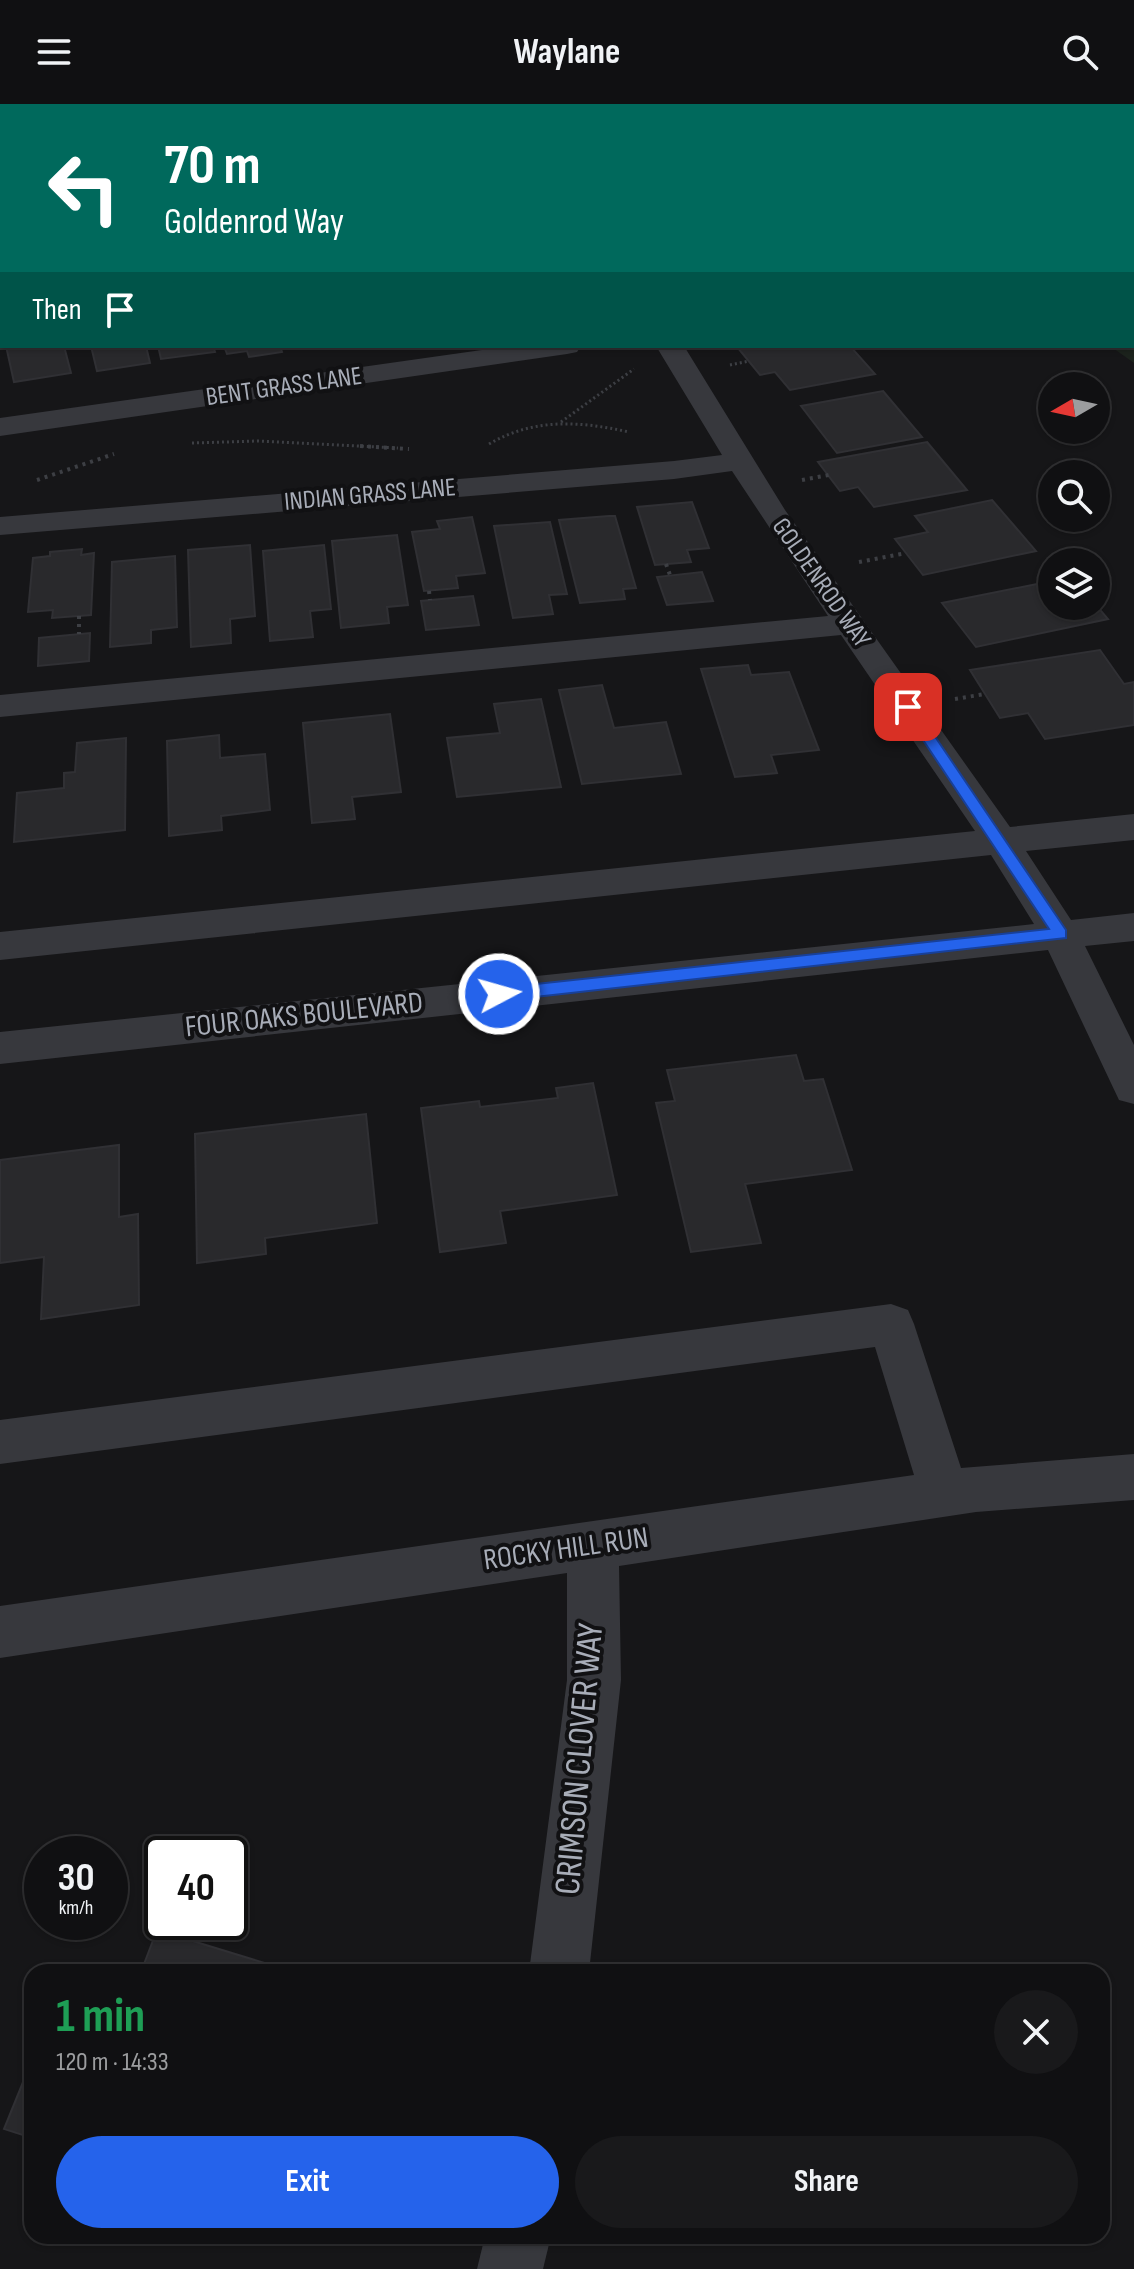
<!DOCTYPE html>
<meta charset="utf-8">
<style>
:root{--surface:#101012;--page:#19191b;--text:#f1f3f6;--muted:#9c9d9f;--line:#303032;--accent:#2563eb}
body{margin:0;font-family:"Sofia Sans Condensed",sans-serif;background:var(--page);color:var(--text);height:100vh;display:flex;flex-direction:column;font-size:30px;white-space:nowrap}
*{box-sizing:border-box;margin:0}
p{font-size:26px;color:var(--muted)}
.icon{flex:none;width:44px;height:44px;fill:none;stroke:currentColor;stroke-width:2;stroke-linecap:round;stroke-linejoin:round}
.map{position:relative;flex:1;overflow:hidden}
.sheet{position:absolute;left:24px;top:1860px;width:1086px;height:280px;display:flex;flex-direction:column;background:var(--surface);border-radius:24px;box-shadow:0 2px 6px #0004,0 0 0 2px var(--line)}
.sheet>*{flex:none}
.guide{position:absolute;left:0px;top:0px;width:1134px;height:244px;box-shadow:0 2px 6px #0004,0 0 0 2px var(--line);background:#00695c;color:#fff;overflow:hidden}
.needle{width:52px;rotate:261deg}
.controls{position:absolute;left:1038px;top:268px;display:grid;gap:16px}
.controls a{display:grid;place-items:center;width:72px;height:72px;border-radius:50%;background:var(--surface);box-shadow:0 2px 6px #0004,0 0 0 2px var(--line);font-size:40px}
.speed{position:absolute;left:24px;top:1732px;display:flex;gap:16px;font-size:40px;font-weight:700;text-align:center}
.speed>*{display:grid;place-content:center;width:104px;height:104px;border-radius:50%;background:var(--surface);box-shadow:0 2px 6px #0004,0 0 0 2px var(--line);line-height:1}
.speed small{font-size:20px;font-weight:400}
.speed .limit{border:4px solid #111;border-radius:12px;background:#fff;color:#111}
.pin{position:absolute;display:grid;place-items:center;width:68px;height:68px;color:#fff;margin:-34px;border-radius:16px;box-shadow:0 4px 12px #0006}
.me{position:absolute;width:88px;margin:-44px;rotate:84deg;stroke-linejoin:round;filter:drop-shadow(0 0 6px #0008)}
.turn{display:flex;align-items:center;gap:28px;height:168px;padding:0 32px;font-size:36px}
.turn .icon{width:104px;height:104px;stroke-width:2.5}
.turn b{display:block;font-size:56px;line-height:68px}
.then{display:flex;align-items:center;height:76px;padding:0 32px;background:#0003;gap:16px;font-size:30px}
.round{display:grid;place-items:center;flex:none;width:84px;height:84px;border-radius:42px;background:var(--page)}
.summary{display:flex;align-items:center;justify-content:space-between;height:136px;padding:0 32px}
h1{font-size:48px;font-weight:700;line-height:60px;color:#1e9e55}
.button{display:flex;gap:16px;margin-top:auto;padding:16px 32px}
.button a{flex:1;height:92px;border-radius:48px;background:var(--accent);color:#fff;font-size:32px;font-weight:700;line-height:92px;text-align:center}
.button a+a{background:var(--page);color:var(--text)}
header{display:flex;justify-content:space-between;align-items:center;height:104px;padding:0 32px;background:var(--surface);font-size:36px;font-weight:700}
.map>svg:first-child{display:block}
.green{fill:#1c231d}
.building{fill:#29292c;stroke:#303034;stroke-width:2}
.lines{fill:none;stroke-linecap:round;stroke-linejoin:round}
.path-far1{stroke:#3d3f44;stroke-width:3;stroke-dasharray:2 3;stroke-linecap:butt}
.path{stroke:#3d3f44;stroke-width:4;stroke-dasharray:3 5;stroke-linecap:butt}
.minor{fill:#37383d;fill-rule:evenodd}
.route{fill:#2563eb;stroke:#184099;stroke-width:2}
.labels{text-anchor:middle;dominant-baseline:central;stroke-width:8;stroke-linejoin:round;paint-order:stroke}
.far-street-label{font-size:26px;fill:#a8adb8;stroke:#111113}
.street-label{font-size:30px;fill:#a8adb8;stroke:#111113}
.near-street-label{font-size:36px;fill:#a8adb8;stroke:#111113}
</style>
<header><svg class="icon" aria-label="menu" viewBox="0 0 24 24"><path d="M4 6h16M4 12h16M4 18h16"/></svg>Waylane<svg class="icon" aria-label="search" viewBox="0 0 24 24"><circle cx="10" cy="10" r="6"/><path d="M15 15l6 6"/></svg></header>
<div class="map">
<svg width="1134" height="2165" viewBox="0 0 1134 2165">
<rect width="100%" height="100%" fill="#161618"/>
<polygon class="green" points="653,0 1134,0 1134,259 1110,242 1132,242 1132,2"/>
<g class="building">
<polygon points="267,0 341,0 342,2 268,2"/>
<polygon points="6,242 64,242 71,269 14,278"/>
<polygon points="91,242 146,242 150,259 97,267"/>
<polygon points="158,242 213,242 215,248 161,255"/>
<polygon points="224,242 280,242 282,248 249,253 247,247 227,250"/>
<polygon points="747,242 850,242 875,270 790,286 775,268 760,271 738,244"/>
<polygon points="883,287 922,333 837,349 801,302"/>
<polygon points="927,338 967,386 874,403 858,383 840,387 818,358"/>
<polygon points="992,396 1036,447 923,471 895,435 928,428 915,412"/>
<polygon points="692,398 709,444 687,446 691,458 655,461 637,403"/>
<polygon points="609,412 615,412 636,484 623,485 625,495 580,499 559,416"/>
<polygon points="472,413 485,469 456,472 458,484 424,487 412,428 440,425 437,417"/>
<polygon points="550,418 567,490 549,491 553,510 513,514 494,422"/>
<polygon points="397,431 408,501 387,503 389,519 341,524 332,437"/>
<polygon points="250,441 255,512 230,515 231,539 191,543 188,446"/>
<polygon points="324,441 331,505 310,507 313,533 270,537 263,447"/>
<polygon points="82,445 81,451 94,449 91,511 52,514 53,506 28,508 33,454 50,452 50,448"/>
<polygon points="175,452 177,523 151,526 151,539 110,543 112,458"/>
<polygon points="702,468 713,497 667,501 657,473"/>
<polygon points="1052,477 1052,502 1096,501 1108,515 976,543 942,499"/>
<polygon points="473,492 479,521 426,526 421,497"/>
<polygon points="90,529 89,557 38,562 39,534"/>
<polygon points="1100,546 1124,580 1134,578 1134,621 1045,635 1028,609 1000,614 970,566"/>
<polygon points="748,561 751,571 789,568 819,646 771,651 777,669 735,673 701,565"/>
<polygon points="602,581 614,624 666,618 681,670 582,680 559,586"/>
<polygon points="541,595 561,683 457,693 447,634 500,629 494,600"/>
<polygon points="390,610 401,688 352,693 355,715 312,719 303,619"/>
<polygon points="219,631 220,654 265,650 270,706 221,712 222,726 169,732 167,637"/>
<polygon points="126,634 125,726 14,738 17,689 64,684 64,669 75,668 77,639"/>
<polygon points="796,951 804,977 823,975 852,1066 745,1080 761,1139 691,1148 656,999 675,997 667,966"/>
<polygon points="593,979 617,1091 500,1107 506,1139 440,1148 421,1004 479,997 480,1003 558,994 556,984"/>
<polygon points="366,1010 377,1119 265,1134 266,1150 197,1159 195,1030"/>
<polygon points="119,1041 119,1113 138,1110 139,1201 41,1215 44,1153 0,1159 0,1056"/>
<polygon points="157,1826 281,1864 280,1868 141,1868"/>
<polygon points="32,1956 32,2034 4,2025"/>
</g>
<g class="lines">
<g class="path-far1">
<polyline points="730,261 749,257"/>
<polyline points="561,318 634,265"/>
<polyline points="192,339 258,337 398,344"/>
<path d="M489,340C534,314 579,317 629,328"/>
</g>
<g class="path">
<polyline points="360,342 409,345"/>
<polyline points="37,376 114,350"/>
<polyline points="802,376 829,371"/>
<polyline points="859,458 906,449"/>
<polyline points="666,460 670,471"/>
<polyline points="429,487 430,496"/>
<polyline points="79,512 79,530"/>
<polyline points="955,595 985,590"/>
</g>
<g class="minor">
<rect x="0" y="78" width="2" height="14"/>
<rect x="0" y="186" width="2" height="16"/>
<polygon points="510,242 581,242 577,248 567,250 0,332 0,314"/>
<polygon points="656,242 684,242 785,406 1010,723 1134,710 1134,736 1026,747 1071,816 1134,809 1134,837 1085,842 1134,941 1134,1000 1119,996 1048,846 0,960 0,928 1034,820 991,751 0,856 0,828 975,727 841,531 0,613 0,591 828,512 732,367 674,375 0,431 0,413 674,357 722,351"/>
<polygon points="891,1200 908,1206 914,1220 961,1364 1134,1350 1134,1396 976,1408 619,1462 621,1576 589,1868 529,1868 567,1576 567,1469 0,1554 0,1502 914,1371 875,1243 0,1360 0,1316"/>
<polygon points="485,2132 551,2132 543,2165 477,2165"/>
</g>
</g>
<polygon class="route" points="908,598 913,600 1066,826 1066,834 499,897 493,895 491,890 493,886 499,884 1049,825 901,603"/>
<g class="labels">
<g class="far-street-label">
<text transform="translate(284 283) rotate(-8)">BENT GRASS LANE</text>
<text transform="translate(370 391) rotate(-5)">INDIAN GRASS LANE</text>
<text transform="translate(821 479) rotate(55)">GOLDENROD WAY</text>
</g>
<g class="street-label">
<text transform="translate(304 911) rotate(-6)">FOUR OAKS BOULEVARD</text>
<text transform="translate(566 1445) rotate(-8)">ROCKY HILL RUN</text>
</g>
<g class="near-street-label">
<text transform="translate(580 1655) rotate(-85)">CRIMSON CLOVER WAY</text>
</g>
</g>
</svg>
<div class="controls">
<a><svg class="needle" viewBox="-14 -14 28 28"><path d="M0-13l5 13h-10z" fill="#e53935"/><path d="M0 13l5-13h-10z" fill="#9c9d9f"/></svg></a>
<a><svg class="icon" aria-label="search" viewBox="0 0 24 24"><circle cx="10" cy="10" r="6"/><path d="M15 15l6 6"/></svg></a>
<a><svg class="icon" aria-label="layers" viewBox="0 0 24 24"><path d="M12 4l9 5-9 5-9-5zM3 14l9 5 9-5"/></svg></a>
</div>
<div class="speed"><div>30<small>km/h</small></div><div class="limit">40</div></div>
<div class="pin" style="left:908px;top:603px;background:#d93025"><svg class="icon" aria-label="arrive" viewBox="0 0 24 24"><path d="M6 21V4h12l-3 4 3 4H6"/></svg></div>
<svg class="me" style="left:499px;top:890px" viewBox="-20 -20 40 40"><circle r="17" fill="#2563eb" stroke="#fff" stroke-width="3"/><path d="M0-11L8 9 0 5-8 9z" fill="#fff"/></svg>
<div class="guide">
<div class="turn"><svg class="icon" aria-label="left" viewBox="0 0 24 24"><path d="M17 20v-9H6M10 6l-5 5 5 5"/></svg><div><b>70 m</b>Goldenrod Way</div></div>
<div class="then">Then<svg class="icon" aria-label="arrive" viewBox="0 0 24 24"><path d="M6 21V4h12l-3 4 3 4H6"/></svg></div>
</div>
<section class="sheet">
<div class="summary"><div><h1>1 min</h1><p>120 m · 14:33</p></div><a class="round"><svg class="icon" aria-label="close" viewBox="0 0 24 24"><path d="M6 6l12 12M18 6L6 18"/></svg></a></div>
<div class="button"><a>Exit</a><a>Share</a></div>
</section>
</div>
